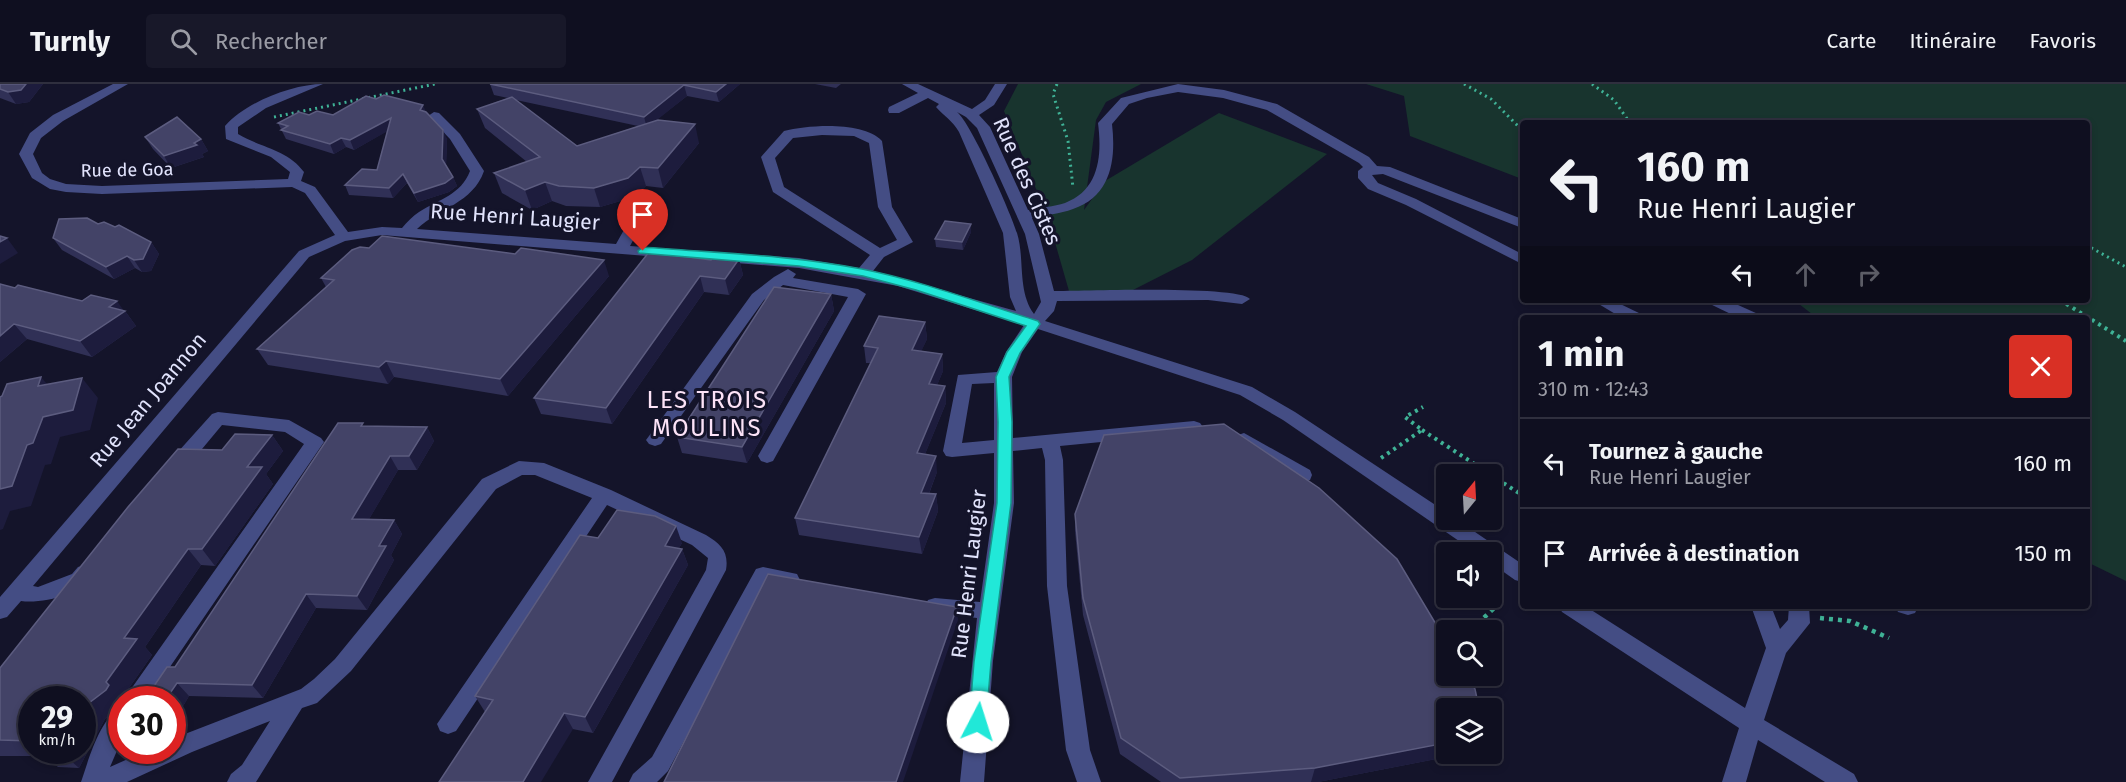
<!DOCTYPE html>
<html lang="fr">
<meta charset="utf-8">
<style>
:root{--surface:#0f0f20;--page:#181829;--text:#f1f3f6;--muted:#9b9ca5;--line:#2f2f3e}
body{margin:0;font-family:"Fira Sans",sans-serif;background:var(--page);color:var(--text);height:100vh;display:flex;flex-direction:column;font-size:22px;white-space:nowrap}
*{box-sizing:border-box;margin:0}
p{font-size:20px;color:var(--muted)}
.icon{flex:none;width:33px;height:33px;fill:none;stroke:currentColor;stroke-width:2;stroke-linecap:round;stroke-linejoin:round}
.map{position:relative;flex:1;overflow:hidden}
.side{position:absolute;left:1520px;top:231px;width:570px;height:294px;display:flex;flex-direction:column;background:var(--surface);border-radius:6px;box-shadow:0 3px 9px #0003,0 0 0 2px var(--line)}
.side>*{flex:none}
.hud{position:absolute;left:1520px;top:36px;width:570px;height:183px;border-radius:6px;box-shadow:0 3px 9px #0003,0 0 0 2px var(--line);background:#0f0f20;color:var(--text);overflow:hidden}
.needle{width:39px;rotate:18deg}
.tools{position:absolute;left:1436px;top:380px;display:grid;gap:12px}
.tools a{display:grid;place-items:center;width:66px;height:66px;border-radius:6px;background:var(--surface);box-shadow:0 3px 9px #0003,0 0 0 2px var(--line);font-size:30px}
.speed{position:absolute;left:18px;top:602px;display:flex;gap:12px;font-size:30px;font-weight:700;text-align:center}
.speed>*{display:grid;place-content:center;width:78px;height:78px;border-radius:50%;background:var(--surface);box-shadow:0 3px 9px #0003,0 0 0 2px var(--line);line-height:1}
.speed small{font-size:15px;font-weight:400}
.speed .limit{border:9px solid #d22;background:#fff;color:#111}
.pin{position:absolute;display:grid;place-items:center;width:51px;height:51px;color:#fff;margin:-62px -26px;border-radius:50% 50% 50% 0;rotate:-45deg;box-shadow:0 0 6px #0007}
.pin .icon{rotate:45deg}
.me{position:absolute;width:66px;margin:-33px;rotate:5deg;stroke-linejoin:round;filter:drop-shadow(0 0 4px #0008)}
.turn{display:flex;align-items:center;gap:21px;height:126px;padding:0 18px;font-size:27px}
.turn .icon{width:78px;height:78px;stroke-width:2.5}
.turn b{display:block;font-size:42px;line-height:51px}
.lanes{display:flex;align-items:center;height:57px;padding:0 18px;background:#0003;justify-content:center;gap:30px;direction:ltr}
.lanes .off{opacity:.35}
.round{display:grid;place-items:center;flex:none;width:63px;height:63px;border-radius:6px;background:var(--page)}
.head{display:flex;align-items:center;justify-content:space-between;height:102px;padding:0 18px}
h1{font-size:36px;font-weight:700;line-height:45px}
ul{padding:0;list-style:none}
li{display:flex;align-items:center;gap:18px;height:90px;padding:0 18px;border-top:2px solid var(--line)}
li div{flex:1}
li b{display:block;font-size:22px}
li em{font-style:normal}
header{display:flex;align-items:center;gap:36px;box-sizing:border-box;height:84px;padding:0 30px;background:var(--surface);border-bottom:2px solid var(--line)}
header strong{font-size:28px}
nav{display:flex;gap:33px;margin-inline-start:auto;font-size:21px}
.search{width:420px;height:54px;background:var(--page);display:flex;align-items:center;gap:15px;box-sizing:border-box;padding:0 21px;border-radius:6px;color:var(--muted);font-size:22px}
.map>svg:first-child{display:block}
.green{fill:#18342e}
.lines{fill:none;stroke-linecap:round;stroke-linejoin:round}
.path-far2{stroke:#3fb296;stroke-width:3;stroke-dasharray:2 4;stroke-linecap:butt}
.path-far1{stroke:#3fb296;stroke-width:4;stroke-dasharray:3 4.5;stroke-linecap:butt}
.path{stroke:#3fb296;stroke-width:4.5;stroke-dasharray:4 5;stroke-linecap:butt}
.minor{fill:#444d84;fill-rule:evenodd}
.wall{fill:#303056;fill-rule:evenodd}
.shaded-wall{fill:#1d1c3d}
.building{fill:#434367;stroke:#5c5c7f;stroke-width:1.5}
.route{fill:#21e8d8;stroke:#15978c;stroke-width:1.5}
.labels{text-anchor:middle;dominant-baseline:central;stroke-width:6;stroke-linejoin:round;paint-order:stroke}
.far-street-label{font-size:18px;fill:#e1e3fc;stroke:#14142a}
.street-label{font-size:21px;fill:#e1e3fc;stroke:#14142a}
.quarter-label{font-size:24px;letter-spacing:1.5px;fill:#fce3f7;stroke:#14142a}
</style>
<header>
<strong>Turnly</strong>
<div class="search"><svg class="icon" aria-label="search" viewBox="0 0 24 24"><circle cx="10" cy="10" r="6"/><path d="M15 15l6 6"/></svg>Rechercher</div>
<nav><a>Carte</a><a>Itinéraire</a><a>Favoris</a></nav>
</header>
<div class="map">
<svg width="2126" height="698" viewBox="0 0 2126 698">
<rect width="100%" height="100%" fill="#14142a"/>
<g class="green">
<polygon points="1018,0 1141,0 1106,18 1096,36 1084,126 1105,97 1219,29 1327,70 1192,176 1129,208 1069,207 1048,134 1004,27"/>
<polygon points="1366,0 2126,0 2126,497 2087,478 2086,234 1817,234 1794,216 2086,216 2086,39 1522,39 1522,95 1410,52 1404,12"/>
</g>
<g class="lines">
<g class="path-far2">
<polyline points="1057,0 1053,10 1068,57 1073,104"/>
<polyline points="1464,0 1491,15 1522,46"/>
<polyline points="1592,0 1614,16 1630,39"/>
<polyline points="274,33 435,0"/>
<polyline points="2086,161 2126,183"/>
</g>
<g class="path-far1">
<polyline points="2060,216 2126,257"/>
<polyline points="1422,346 1490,390"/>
<polyline points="1381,374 1422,346 1405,333 1423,323"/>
<polyline points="1491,391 1522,411"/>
</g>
<g class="path">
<polyline points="1820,534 1850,537 1889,554"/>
<polyline points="1471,546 1493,525 1501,500"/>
</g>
<g class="minor">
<path d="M113,0H128L63,37L41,54L33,70L42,89L50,95L66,100L102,102L288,95L290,88L271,73L226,55L225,42C246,18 293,0 323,0L266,24L238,43V50C261,64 287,65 304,88L301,97L315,103L348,148L382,143L402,144C407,138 413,132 419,128C439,115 461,111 470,87L450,55L428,32L434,28L439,29L460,50L484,87C473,119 439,124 417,145L616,160L642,114L649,110L656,114L630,162L799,174L859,184L870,171L773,108L761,73L784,47C809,41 863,37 882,57L892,123L913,158L884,173L873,187L1016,227L1010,213L1003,149L959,48C953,37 944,32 936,23L939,20L928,14L899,29H889L888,26L889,23L918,9L902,0H918L972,25L985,16L995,0H1007L994,21L979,31L990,43L1028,126C1040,123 1054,123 1065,119C1100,106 1102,70 1098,39L1121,14L1178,0L1224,6L1277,20L1369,73L1377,82L1390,83L1522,135V144L1383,90L1372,91L1378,99L1416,115L1522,170V180L1406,121L1368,105L1358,94V87L1363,83L1359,79L1267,26L1223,14L1178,8L1147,14L1129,20L1112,40C1116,74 1112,112 1073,125C1060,130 1045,131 1032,134L1039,150L1054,207C1081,207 1239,201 1250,215L1242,220L1208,216L1057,217L1054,227L1045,237L1252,303L1295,328L1446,428V435H1456L1522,480V498L1515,496L1491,479V468H1475L1283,336L1240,311L1038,245L1022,268L1012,293L1013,354L1194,337L1200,339L1203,343L1200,347L1194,349L1060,362L1063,376L1067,502L1090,666L1101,698H1077L1066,666L1047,502L1045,376L1042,364L1013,367L1014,419L993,577L984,698H960L977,534L928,528L925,522L928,516L935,514L980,518L994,419V369L952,373L946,372L943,367L958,291L997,288L1006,268L1024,241L898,202L799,184L382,151L345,157L309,173L33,502L38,503L72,490L78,483L85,481L92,483L95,489C84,510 43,520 21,517L7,533L0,535V513L299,167L335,151L305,109L292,103L102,110L66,108L50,105L32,94L19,70L30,49L53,31ZM957,28L966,33L977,44L1025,150L1041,218L1034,230C1017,207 1025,174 1017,149C1011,129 971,39 957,28ZM822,51L854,52L869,59L878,123L897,156L880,164L784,103L775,74L793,54ZM994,299V356L962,359L972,300Z"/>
<polygon points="788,185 796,190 793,194 858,205 866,210 773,377 767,379 761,377 758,372 848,213 783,201 764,216 661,360 655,362 649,360 646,356 649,352 752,210 774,193"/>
<polygon points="1592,216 1612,216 1641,230 1643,234 1622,234"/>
<polygon points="1706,216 1727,216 1758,230 1760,234 1739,234 1708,219"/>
<polygon points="218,328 289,336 321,354 324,358 148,615 124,615 304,360 285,348 222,341 182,389 175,391 168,389 166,384 168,379 212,330"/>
<polygon points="1244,349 1310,386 1312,391 1310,396 1303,398 1296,396 1238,359 1235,355 1238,351"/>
<path d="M519,377L544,379L611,406L706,451C721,460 729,468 726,486L612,698H588L706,486L708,474L692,461L607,421L456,647L448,650L440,647L437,640L592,414L535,391H522L496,405L351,587L317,619L302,624L256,698H227L231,690L242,681L270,637L192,668L127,698H81C88,678 100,632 122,624V655L110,683L148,666H172V655L301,605L314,595L335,575L482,395Z"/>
<polygon points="763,483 797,490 800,496 797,502 790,504 768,500 668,687 657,698 629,698 633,690 652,673 756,485"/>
<polygon points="1559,522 1585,522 1745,624 1766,564 1751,522 1771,522 1780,545 1788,536 1789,522 1809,522 1810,539 1786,569 1764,636 1854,690 1858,698 1825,698 1758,656 1746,698 1722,698 1739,644 1562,528"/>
<polygon points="1895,522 1918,522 1918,523 1915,529 1908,531 1898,528"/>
</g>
</g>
<g class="wall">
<polygon points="0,0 43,0 29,18 16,20 0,14"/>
<path d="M490,0H740L719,18L687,12L656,36L699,59L663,104L646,102L634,113L600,123L566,122L552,117L532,126L502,109L494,89L527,78L485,44L477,25L508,14L494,11ZM516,16L638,42L577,62Z"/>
<polygon points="815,0 841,0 836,4"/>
<polygon points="427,29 447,55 446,81 453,93 457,102 449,108 418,118 407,99 393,114 349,111 345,101 377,86 387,47 354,66 346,63 334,70 286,55 278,39 309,31"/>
<polygon points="145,53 201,55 208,67 202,70 204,73 171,84 153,65"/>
<polygon points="98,140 151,158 159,170 151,187 142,188 135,184 114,195 62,166 53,154"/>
<polygon points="971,148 963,166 936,163 935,155"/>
<polygon points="739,175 743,191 729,211 704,208 612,340 541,330 534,314 711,176"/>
<polygon points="609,192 508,312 394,293 388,300 268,281 257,265 326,203 321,194"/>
<polygon points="15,204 125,227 136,242 92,273 27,255 0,278"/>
<polygon points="831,210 834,227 747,379 682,369 677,353"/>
<polygon points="925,238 927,255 921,267 942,270 943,287 937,301 945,302 946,319 925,370 937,388 929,410 936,410 938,427 922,470 799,451 795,434 871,279 866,279 864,262"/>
<polygon points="365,342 427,343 434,357 417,386 398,386 369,435 394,436 402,450 391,471 394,476 367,526 316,524 263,614 189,612 179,629 172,629 175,583"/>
<path d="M272,351L283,367L266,390L273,400L215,482L201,481L145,563L152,571L122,614L123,615H122V622L105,635L79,684L58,683L45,672H0V584L222,366ZM32,615L82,666H32Z"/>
<polygon points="1075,430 1446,669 1467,669 1318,698 1161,698 1120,670 1083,531 1075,447"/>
<polygon points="598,454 682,459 679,464 682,465 688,481 593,649 485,628 475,612"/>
</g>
<g class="shaded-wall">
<polygon points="26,0 43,0 29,18 16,20 8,8"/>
<polygon points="726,0 740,0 719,18 716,8"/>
<polygon points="684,1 687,12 647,44 644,33"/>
<polygon points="423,21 427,30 420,26"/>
<polygon points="391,34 395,43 354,66 350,56"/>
<polygon points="695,40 699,59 663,104 658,84"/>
<polygon points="443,46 447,55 446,84 442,75"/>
<polygon points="341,54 346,63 334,70 330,60"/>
<polygon points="201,55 208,67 202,70 204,73 171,84 164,72"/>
<polygon points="640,83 646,102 634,113 600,123 594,104"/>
<polygon points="403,90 407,99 393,114 389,104"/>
<polygon points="453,93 457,102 449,108 418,118 414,109"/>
<polygon points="545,98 552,117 532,126 525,106"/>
<polygon points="971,140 971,148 963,166 962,158"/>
<polygon points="7,154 18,169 0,180 0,158"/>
<polygon points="151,158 159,170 151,187 142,188 134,176"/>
<polygon points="127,172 135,184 114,195 106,183"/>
<polygon points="739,175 743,191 729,211 725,195"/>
<polygon points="604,176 609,192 508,312 500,295"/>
<polygon points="700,192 704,208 612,340 606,324"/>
<polygon points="831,210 834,227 747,379 742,363"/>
<polygon points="117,217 124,227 125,227 136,242 92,273 80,257 109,223"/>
<polygon points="925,238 927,255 914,283 912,266"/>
<polygon points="14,240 27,255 0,278 0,252"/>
<polygon points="942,270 943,287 931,316 929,300"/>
<polygon points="386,277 394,293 388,300 379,283"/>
<polygon points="41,293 58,313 38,302"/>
<polygon points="82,294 98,314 90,346 60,353 51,380 45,381 31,422 10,427 3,445 0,446 0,405 27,361 43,333"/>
<polygon points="945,302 946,319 919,385 917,369"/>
<polygon points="427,343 434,357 417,386 409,372"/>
<polygon points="272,351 283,367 266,390 273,400 215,482 202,465 247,383"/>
<polygon points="390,372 398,386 361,449 352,435"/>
<polygon points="936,372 937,388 923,425 921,409"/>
<polygon points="936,410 938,427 922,470 919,453"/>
<polygon points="394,436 402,450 391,471 394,476 367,526 357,512 379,462"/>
<polygon points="676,442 682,459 671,478 665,462"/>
<polygon points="188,465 201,481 145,563 152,571 122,614 123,615 122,615 122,622 105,635 79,684 61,668 62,666 82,666 82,630 89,619 106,598 124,554"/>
<polygon points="682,465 688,481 593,649 585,633"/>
<polygon points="306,510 316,524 263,614 252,601"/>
<polygon points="957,523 958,536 903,698 896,698"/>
<polygon points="177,599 189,612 179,629 172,622 172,615 166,615"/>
<polygon points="564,629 573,645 541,698 523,698"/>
<polygon points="1446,659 1446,669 1467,669 1318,698 1311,698 1315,684"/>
</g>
<g class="building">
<polygon points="0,0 26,0 21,6 8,8 0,5"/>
<polygon points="490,0 726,0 716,8 684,1 644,33"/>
<polygon points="384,11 423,21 420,26 426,28 443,46 442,75 453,93 445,99 414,109 403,90 389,104 345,101 362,85 377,86 391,34 350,56 341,54 330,60 281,46 288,42 278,39 299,28 309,31 317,27 333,31 366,12 376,15"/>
<polygon points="512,13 577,62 658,36 695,40 658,84 640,83 628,94 594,104 559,102 545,98 525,106 494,89 540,73 477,25"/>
<polygon points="177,33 201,55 194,59 197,61 164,72 145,53"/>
<polygon points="87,134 98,140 104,138 115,143 119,141 151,158 143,175 134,176 127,172 106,183 53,154 59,135"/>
<polygon points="945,137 971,140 962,158 935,155"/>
<polygon points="0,152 7,154 0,158"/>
<polygon points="382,152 515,170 521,164 604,176 500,295 386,277 379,283 257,265 334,196 321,194 352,166 360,163 369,164"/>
<polygon points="649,168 711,176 714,172 739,175 725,195 700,192 606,324 534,314"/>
<polygon points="0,200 15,204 18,201 82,217 91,211 117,217 109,223 125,227 80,257 14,240 0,252"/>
<polygon points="774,203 831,210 742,363 677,353"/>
<polygon points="879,232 925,238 912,266 942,270 929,300 945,302 917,369 936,372 921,409 936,410 919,453 795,434 878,264 864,262"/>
<polygon points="41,293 38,302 82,294 73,326 43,333 33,359 27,361 12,402 0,405 0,313 2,312 7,300"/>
<polygon points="338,339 363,339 361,342 427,343 409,372 390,372 352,435 394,436 379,462 386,462 357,512 306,510 252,601 177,599 166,615 145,615 167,583 175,583"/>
<polygon points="1224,340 1319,404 1397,475 1446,557 1446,591 1466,591 1475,605 1479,624 1446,624 1446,659 1315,684 1180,694 1121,654 1083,514 1075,430 1104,351"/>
<polygon points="235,350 272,351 247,383 262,383 202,465 188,465 124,554 137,555 106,598 109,601 106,606 89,619 82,630 82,615 32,615 32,657 0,656 0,584 128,423 178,365 222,366"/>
<polygon points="617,426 655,432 676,442 665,462 682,465 585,633 564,629 523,698 439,698 493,616 475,612 580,451 598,454"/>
<polygon points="768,490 957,523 896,698 664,698"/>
<polygon points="41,666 62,666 61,668 40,668"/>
</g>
<path class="route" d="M643,163C716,169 790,171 862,185C922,197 980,219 1038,237L1040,240L1020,269L1009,293L1012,338L1011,419L991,578L986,638L984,643L978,645L971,643L969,638L974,578L997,419L998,338L996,293L1007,268L1026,242L916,206L863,192L799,182L639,169L638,167Z"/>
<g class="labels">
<g class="far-street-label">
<text transform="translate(127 86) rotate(-1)">Rue de Goa</text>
</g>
<g class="street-label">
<text transform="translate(1027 97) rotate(66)">Rue des Cistes</text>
<text transform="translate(515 133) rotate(4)">Rue Henri Laugier</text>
<text transform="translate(148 316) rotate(-50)">Rue Jean Joannon</text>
<text transform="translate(969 490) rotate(-83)">Rue Henri Laugier</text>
</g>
<g class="quarter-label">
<text x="707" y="316">LES TROIS<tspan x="707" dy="28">MOULINS</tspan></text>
</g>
</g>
</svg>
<div class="tools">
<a><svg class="needle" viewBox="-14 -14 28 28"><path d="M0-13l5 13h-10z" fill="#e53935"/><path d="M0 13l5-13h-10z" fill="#9b9ca5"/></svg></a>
<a><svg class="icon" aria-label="sound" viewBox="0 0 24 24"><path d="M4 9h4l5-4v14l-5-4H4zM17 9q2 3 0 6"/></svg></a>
<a><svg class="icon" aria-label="search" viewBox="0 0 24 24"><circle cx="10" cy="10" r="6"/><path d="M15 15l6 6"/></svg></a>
<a><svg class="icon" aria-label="layers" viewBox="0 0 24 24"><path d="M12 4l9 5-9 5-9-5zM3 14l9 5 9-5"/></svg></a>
</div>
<div class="speed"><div>29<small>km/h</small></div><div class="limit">30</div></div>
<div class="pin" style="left:643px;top:167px;background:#d93025"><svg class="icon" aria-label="arrive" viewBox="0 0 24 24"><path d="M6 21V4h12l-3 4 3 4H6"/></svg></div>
<svg class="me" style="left:978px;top:638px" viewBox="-20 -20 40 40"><circle r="19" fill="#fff"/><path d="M0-13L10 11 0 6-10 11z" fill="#21e8d8"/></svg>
<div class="hud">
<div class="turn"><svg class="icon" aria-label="left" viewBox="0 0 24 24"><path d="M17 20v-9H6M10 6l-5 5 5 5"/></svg><div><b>160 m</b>Rue Henri Laugier</div></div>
<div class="lanes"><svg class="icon" aria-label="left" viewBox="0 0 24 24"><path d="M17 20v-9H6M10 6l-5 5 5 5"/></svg><svg class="icon off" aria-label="ahead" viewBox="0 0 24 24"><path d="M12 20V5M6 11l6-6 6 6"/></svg><svg class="icon off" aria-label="right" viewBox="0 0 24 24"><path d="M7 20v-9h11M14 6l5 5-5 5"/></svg></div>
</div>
<section class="side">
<div class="head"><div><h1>1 min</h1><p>310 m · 12:43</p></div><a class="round" style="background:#d93025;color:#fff"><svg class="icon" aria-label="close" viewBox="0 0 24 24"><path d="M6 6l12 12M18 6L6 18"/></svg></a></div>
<ul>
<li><svg class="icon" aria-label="left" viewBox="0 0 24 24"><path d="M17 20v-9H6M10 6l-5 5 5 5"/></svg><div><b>Tournez à gauche</b><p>Rue Henri Laugier</p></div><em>160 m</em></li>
<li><svg class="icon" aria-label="arrive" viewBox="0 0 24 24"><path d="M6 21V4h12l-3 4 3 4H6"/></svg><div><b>Arrivée à destination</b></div><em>150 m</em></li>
</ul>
</section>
</div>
